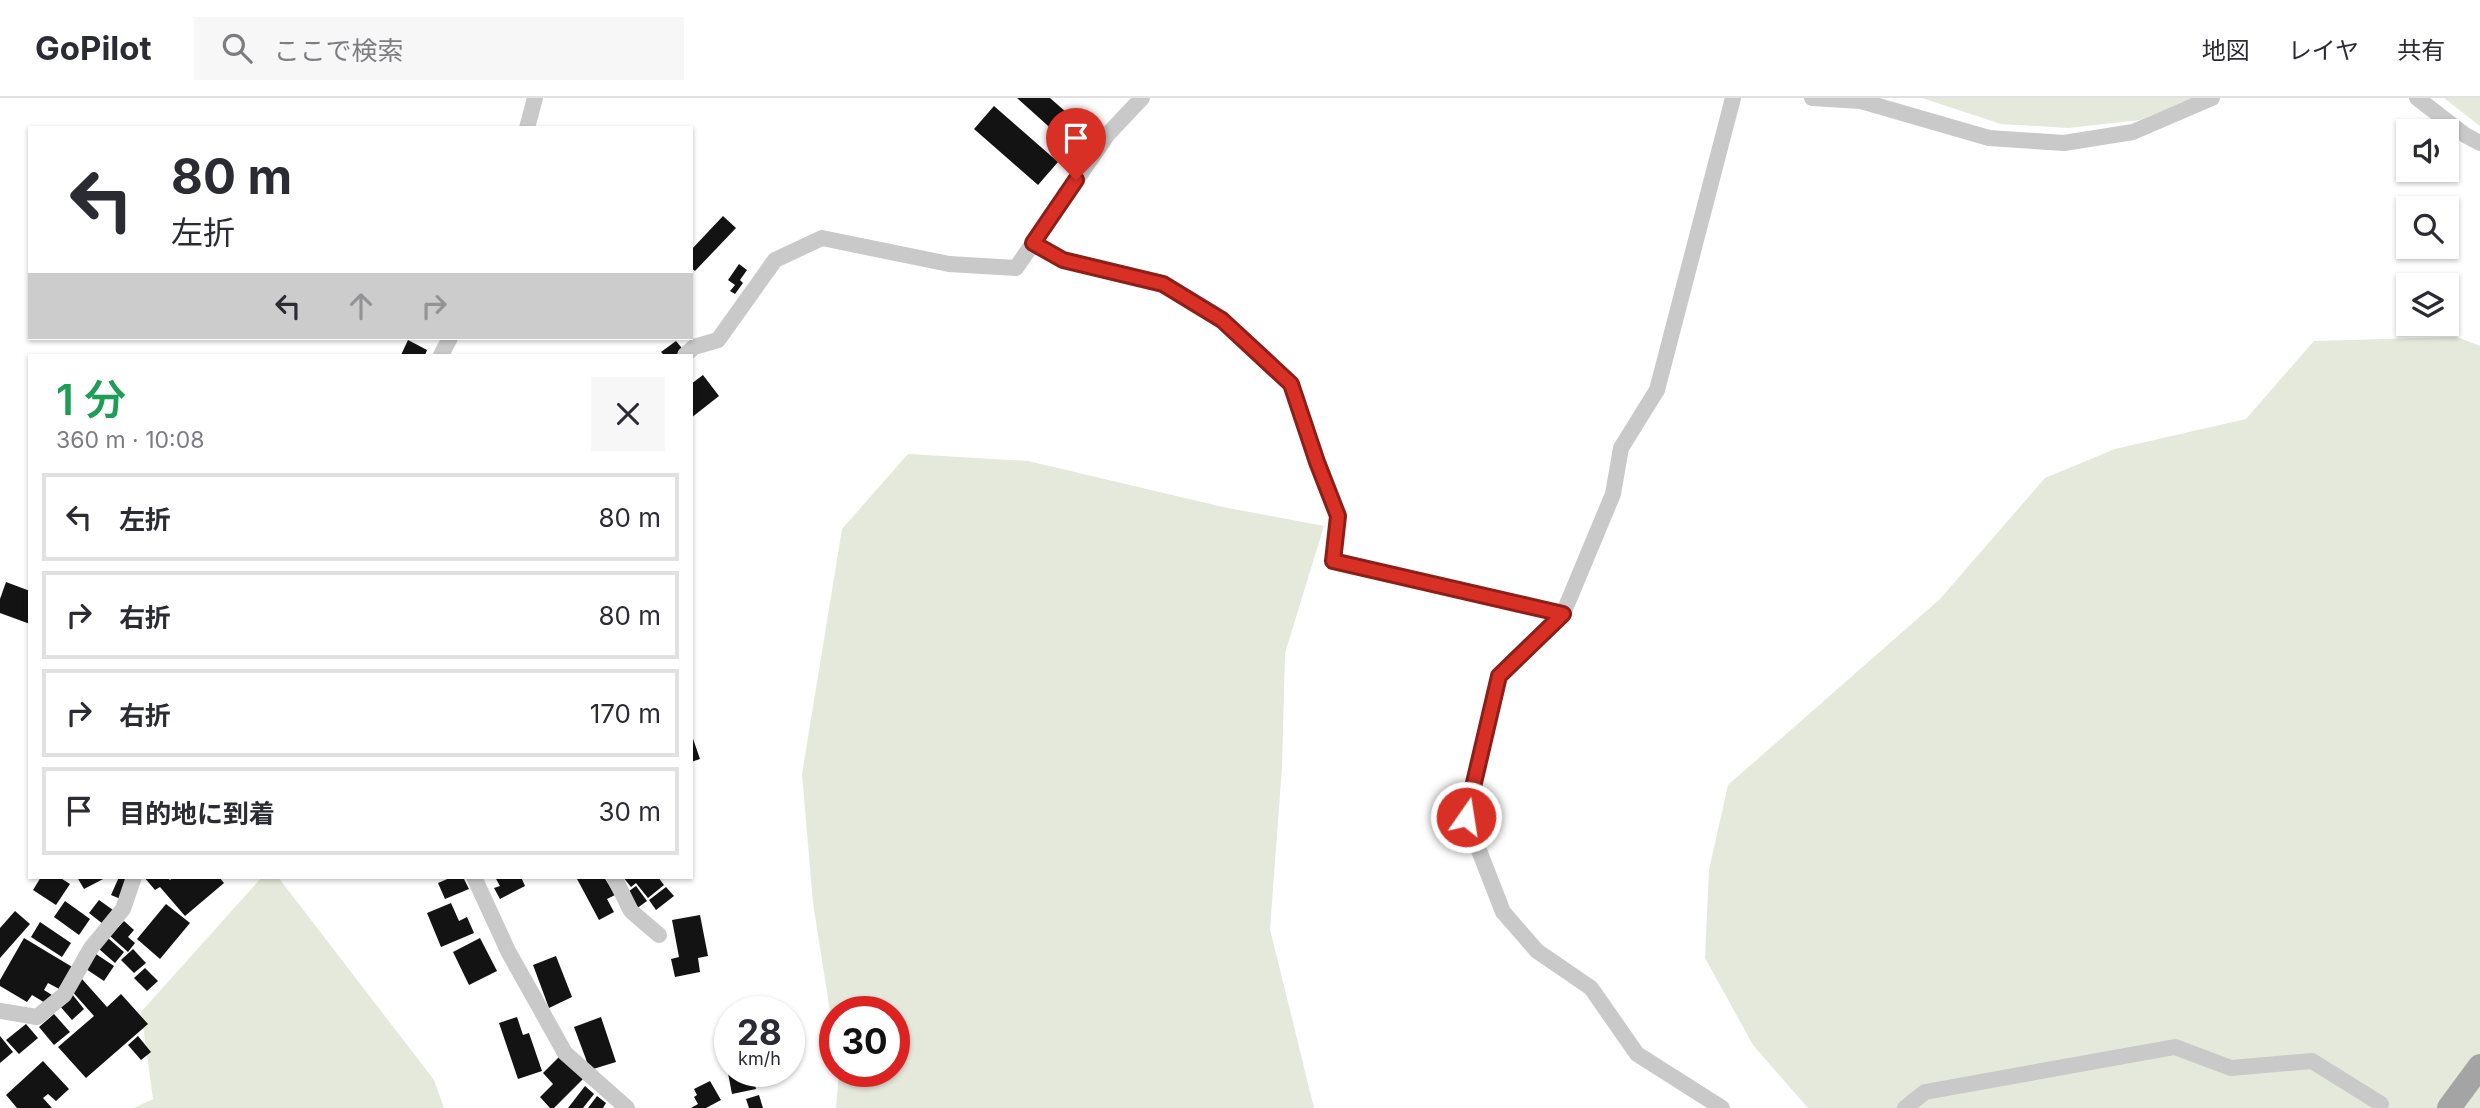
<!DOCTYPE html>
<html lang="ja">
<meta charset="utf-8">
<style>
:root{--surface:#fff;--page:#f7f7f7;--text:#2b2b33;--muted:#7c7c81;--line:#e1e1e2}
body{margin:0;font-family:Inter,"Noto Sans JP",sans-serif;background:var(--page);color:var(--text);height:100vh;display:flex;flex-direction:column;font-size:26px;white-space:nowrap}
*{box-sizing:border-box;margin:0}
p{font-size:23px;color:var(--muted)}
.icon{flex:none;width:38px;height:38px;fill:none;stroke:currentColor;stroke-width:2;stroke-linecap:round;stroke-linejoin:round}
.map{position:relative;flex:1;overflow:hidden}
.drawer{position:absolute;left:28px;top:256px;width:665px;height:525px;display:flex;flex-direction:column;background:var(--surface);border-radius:0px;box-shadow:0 2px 5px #0004}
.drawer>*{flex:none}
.guide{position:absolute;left:28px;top:28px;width:665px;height:214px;border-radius:0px;box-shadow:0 2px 5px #0004;background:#fff;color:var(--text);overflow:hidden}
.buttons{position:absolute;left:2396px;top:21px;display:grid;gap:14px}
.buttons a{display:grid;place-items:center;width:63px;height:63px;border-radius:0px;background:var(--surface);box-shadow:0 2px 5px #0004;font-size:35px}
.speed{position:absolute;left:714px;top:898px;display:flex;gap:14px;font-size:35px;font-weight:700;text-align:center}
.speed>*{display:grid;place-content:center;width:91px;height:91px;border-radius:50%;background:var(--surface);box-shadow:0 2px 5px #0004;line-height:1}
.speed small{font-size:18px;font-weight:400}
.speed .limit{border:10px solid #d22;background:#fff;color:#111}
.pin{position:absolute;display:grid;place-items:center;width:60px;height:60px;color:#fff;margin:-72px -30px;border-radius:50% 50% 50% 0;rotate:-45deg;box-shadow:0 0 7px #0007}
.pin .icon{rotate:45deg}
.me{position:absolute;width:77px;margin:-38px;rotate:13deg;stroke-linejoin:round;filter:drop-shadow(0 0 5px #0008)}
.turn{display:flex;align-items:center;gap:24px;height:147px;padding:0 28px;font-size:32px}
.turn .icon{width:91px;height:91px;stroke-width:2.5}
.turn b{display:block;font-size:49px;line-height:60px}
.lanes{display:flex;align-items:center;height:66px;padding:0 28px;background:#0003;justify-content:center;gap:35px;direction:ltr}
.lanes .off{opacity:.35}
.round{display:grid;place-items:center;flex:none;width:74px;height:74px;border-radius:0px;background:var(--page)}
.overview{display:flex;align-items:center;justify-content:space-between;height:119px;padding:0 28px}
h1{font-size:42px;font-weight:600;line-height:52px;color:#1e9e55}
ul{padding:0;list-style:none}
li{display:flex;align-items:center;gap:21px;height:88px;margin:0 14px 10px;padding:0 14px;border:4px solid var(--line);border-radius:0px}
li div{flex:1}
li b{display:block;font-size:26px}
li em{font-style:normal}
header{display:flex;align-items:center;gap:42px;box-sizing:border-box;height:98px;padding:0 35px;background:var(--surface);border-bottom:2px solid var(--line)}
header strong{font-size:33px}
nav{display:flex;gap:38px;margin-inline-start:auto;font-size:24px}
.search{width:490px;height:63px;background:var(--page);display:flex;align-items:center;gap:18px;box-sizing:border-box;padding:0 24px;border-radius:0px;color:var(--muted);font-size:26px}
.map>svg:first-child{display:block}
.green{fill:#e4e9db}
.building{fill:#131313}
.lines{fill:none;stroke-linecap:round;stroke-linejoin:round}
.street{stroke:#c9c9c9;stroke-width:16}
.primary{stroke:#a4a4a4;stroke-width:24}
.route-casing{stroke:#8d1f18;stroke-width:18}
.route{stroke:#d93025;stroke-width:12}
</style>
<header>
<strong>GoPilot</strong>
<div class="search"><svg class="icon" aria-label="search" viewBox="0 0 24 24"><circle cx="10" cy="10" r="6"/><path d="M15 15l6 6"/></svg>ここで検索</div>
<nav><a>地図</a><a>レイヤ</a><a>共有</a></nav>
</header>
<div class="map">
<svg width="2480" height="1010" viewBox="0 0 2480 1010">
<rect width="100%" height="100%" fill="#fff"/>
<g class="green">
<polygon points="1922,0 2192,0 2140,22 2068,30 2001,26"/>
<polygon points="2444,0 2480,0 2480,28"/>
<polygon points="2457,239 2480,248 2480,1010 1808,1010 1753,947 1705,860 1709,772 1728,687 1940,501 2045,380 2115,351 2246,321 2314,243"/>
<polygon points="908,356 1028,363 1223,409 1324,428 1285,555 1282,670 1270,831 1314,1010 836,1010 839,973 894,973 894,914 835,914 835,945 813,805 802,676 842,431"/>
<polygon points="262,779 278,779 434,982 444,1010 134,1010 153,1001 141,914"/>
</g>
<g class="building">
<polygon points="1017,0 1050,0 1091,36 1076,53"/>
<polygon points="994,8 1058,64 1038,87 974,31"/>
<polygon points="723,118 736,130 695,173 691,170 691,152"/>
<polygon points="739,166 747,172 740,182 743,185 735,196 730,193 735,187 728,182"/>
<polygon points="408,242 427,252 425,257 401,257"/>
<polygon points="676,243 686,255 682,257 664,257 661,254"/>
<polygon points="703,277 719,298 691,320 691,286"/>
<polygon points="6,484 30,493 30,526 0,515 0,501"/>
<polygon points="691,635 700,661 691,664"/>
<polygon points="41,779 59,779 70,786 56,807 33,792"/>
<polygon points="77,779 107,779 84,791"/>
<polygon points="119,779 131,783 123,802 111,797"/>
<polygon points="144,779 167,779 170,782 174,779 219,779 224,785 185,818 160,789 155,792"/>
<polygon points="452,779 463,779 469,791 445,801 438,785"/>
<polygon points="495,779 521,779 525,788 500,801 494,790 500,788"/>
<polygon points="576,779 604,779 615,797 607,801 614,814 599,822"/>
<polygon points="623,779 658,779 664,787 648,800 636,785 631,789"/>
<polygon points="636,788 647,803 636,811 625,796"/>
<polygon points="666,789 674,798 656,812 649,802"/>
<polygon points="99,802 113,812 103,826 89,815"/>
<polygon points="65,803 90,821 79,837 54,819"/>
<polygon points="451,805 459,823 467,819 474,835 441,849 427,815"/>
<polygon points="166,806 190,825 160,861 137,841"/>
<polygon points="15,813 30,826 0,860 0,830"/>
<polygon points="700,817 708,858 698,860 700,874 675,879 671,861 679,859 672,822"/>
<polygon points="124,823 134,832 128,839 135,845 128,854 110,838"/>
<polygon points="40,824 71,845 62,859 31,839"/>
<polygon points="24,840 74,870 61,892 48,885 44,892 52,897 47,906 32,897 27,904 0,888 0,882"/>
<polygon points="108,840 124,854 115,865 99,851"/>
<polygon points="480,840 497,873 469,887 453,854"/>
<polygon points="133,851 146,865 134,875 121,862"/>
<polygon points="96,856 114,868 104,883 86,871"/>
<polygon points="556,858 572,899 549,910 533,867"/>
<polygon points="145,870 158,883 147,893 134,880"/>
<polygon points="82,881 107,909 121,896 148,926 86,980 58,949 94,918 70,891"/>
<polygon points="72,896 84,911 72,922 59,907"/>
<polygon points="54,916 70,934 54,947 39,929"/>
<polygon points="517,919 523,937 529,935 542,973 518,981 499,925"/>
<polygon points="601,919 616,964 590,972 574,929"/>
<polygon points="26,926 38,940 19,956 6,942"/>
<polygon points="0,938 13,954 0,965"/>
<polygon points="138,938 151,954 141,962 128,947"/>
<polygon points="560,958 583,981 554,1010 550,1010 540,999 553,986 543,975"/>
<polygon points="43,963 69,991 56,1003 48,996 43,1000 52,1010 17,1010 6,997"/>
<polygon points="727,970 730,970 730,973 752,973 756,991 732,996"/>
<polygon points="710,983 721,1002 706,1010 691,1010 698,1006 694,999 697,997 694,991"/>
<polygon points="585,988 594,996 583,1010 568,1010"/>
<polygon points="759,997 763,1010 749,1010 746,1001"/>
<polygon points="597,998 606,1005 603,1010 588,1010"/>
</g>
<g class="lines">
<g class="street">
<polyline points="1812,0 1861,3 1989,40 2064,45 2133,34 2212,0"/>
<polyline points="2417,0 2465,37 2480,45"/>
<polyline points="527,30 535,0"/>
<polyline points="1033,145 1063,162 1163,186 1222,222 1291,286 1316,364 1338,418 1333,463 1563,516"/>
<polyline points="441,257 450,240"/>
<polyline points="685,257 694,249 718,242 775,162 822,140 949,166 1016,170 1108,36 1142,0"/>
<polyline points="474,779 508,853 565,955 627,1010"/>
<polyline points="614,779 631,813 659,837"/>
<polyline points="0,913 37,919 64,897 91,850 123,811 134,779"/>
<polyline points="1722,1010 1637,956 1591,890 1537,853 1503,814 1466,719 1499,578 1563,516 1613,396 1621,350 1657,292 1733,0"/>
<polyline points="1905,1010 1925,994 2175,949 2231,970 2312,963 2381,1006"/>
</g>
<polyline class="primary" points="2449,1010 2480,968"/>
</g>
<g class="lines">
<defs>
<polyline id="route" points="1076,82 1033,145 1063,162 1163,186 1222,222 1291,286 1317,364 1338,418 1333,463 1563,516 1499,578 1466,719"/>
</defs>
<use href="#route" class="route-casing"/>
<use href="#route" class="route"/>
</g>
</svg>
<div class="buttons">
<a><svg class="icon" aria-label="sound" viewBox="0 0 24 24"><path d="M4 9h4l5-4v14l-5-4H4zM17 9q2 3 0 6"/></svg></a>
<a><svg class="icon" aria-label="search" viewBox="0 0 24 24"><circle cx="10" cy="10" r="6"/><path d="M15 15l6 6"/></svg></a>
<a><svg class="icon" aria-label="layers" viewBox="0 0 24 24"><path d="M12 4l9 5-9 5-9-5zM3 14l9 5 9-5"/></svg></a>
</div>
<div class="speed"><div>28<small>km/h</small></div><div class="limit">30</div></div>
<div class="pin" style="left:1076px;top:82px;background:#d93025"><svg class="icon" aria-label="arrive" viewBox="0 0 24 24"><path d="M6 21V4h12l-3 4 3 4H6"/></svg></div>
<svg class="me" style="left:1466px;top:719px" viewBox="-20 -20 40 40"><circle r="17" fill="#d93025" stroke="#fff" stroke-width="3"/><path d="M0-11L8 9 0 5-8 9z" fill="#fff"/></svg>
<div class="guide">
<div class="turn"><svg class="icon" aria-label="left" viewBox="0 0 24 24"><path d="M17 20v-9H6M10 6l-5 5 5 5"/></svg><div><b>80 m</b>左折</div></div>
<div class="lanes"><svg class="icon" aria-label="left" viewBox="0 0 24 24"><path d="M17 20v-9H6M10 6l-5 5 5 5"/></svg><svg class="icon off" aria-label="ahead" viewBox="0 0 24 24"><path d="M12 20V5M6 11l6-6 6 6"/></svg><svg class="icon off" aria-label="right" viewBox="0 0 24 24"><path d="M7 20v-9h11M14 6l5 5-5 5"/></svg></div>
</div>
<section class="drawer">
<div class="overview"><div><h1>1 分</h1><p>360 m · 10:08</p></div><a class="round"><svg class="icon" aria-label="close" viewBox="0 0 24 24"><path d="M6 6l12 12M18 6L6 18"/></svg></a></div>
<ul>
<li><svg class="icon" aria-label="left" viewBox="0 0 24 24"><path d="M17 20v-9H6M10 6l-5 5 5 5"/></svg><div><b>左折</b></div><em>80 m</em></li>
<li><svg class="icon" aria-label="right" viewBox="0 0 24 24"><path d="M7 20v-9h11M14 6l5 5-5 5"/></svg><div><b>右折</b></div><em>80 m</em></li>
<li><svg class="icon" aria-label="right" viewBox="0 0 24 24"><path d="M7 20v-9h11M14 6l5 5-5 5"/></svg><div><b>右折</b></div><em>170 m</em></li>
<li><svg class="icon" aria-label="arrive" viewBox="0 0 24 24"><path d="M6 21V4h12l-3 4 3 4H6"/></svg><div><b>目的地に到着</b></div><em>30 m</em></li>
</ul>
</section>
</div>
